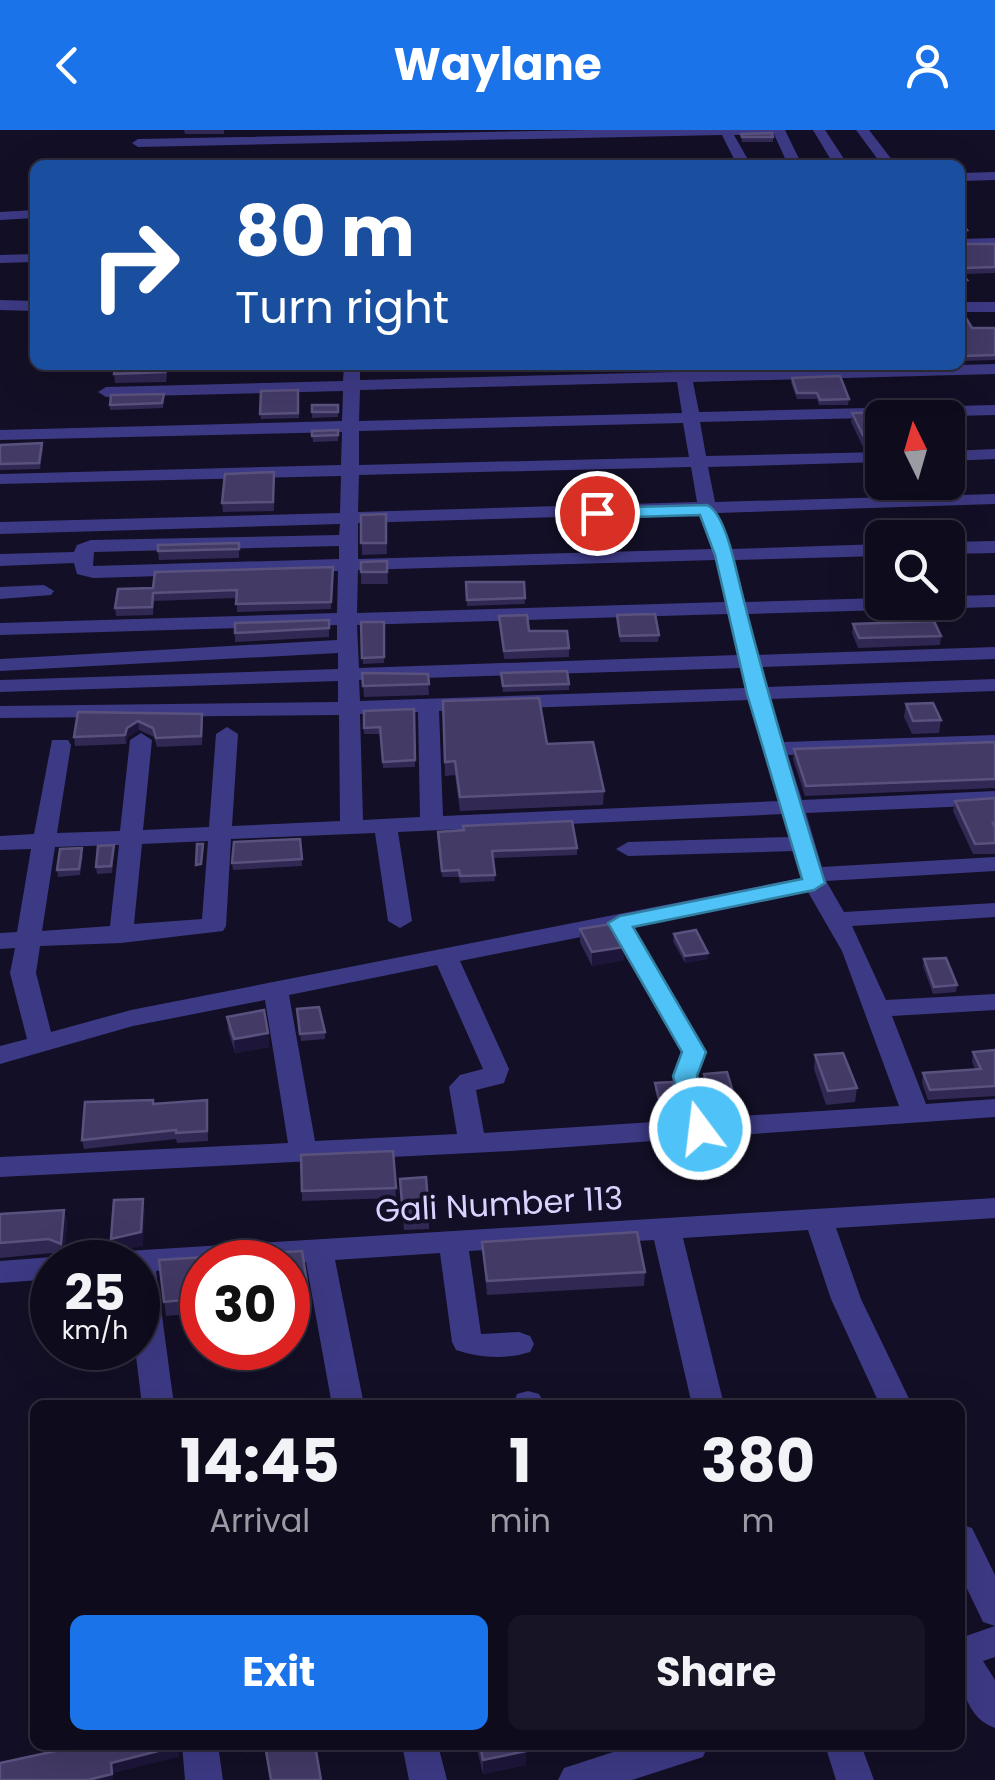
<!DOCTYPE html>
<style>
:root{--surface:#0e0b1c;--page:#171425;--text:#f1f3f6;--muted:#9b9ba3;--line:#2e2b3b;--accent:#1a73e8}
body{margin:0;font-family:Poppins,sans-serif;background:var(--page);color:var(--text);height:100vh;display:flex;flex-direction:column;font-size:38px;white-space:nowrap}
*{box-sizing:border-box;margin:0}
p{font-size:32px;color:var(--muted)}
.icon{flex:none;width:55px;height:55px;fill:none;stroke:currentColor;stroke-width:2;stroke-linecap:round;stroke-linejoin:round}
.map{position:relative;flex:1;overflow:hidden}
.drawer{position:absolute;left:30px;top:1270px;width:935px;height:350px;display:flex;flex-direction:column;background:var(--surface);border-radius:15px;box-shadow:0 10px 40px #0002,0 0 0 2px var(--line)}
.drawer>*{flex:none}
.banner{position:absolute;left:30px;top:30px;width:935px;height:210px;border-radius:15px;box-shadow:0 10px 40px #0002,0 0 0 2px var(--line);background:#1a4fa0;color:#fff;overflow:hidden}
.needle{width:65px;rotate:355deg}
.tools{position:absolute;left:865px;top:270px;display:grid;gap:20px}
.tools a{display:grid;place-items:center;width:100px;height:100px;border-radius:15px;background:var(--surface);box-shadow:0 10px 40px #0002,0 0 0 2px var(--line);font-size:50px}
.speed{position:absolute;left:30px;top:1110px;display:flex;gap:20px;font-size:50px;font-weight:700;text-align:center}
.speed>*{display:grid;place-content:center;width:130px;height:130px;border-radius:50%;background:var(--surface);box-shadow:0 10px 40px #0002,0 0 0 2px var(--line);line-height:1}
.speed small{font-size:25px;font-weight:400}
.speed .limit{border:15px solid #d22;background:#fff;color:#111}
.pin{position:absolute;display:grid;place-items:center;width:85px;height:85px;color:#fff;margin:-42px;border:5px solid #fff;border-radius:50%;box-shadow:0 2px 10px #0007}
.me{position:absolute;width:110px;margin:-55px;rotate:345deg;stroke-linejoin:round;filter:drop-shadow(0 0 8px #0008)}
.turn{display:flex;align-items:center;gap:35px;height:210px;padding:0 40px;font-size:45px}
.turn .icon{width:130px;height:130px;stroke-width:2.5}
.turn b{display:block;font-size:70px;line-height:85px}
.eta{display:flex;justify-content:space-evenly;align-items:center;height:170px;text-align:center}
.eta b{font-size:60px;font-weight:700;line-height:70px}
.primary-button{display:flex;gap:20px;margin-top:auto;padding:20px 40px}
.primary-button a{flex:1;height:115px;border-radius:15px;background:var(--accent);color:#fff;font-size:40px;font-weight:700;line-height:115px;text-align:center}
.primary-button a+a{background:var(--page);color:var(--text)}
header{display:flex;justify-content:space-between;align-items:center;height:130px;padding:0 40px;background:var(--accent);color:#fff;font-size:45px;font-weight:700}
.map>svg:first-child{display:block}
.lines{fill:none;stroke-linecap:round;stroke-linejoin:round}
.street{fill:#3d3a85;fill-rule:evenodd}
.wall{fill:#312854}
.shaded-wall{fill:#1d163a}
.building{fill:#433a66;stroke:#5a527e;stroke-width:2.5}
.route{fill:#4fc3f7;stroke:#337fa1;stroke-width:2.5}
.labels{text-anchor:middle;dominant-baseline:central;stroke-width:8;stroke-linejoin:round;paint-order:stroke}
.street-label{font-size:32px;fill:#d9d4ff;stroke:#130f26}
</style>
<header><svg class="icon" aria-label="back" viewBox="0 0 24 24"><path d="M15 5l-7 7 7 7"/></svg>Waylane<svg class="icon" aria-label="person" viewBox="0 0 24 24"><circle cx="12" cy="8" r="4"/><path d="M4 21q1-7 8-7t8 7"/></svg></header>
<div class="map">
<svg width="995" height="1650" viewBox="0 0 995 1650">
<rect width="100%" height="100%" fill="#130f26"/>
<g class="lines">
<g class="street">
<polygon points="589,0 785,0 802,35 788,35 774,4 734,5 751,35 737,35 722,5 138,17 132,13 138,9"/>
<polygon points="813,0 825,0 848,35 834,35"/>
<polygon points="856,0 869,0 896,35 882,35"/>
<polygon points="995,42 995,50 960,51 960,43"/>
<polygon points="35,80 35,88 0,90 0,82"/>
<polygon points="995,108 995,116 960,117 960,109"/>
<polygon points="35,124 35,132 0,133 0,125"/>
<polygon points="0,170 35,171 35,181 0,180"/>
<rect x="960" y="172" width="35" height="10"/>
<path d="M995,234V244L693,252L699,282L995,275V285L700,292L706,326L882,322V332L708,337L715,372L995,364V374L717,383L731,419L882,414V426L735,430L745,472L882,468V472H948V466L995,465V477L748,484L758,525L995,517V529L761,537L766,557L995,549V561L770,569L784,612L995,605V619L788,625L802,670L995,661V675L806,683L822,737L995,727V741L826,751L844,782L995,773V787L852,796L886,870L995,864V880L892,886L926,974L995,969V987L511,1021L0,1047V1027L288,1013L265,870L133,896L0,934V916L27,909L10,843L15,818L0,819V803L17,802L31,719L0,720V706L34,704L52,610H68L71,615L57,703L120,701L130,610L141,603L152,610L143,700L209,697L216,604L227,597L238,604L232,696L340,691L339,585L0,588V576L338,572V551L0,562V550L338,539V523L0,541V529L337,510V495L0,505V493L337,483L338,441L93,448L77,444L74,433L0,436V424L74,422L77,415L91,410L339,405L340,394L0,404V392L340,383L341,346L0,354V344L341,335L342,302L0,310V300L342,291L343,261L106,267L98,262L106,257L343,251L344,235H360V250L675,242L674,235H690L691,242ZM677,252L682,283L359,291L360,260ZM683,293L689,327L359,335V301ZM691,337L697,372L358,382L359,345ZM699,383L712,419L358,429V393ZM339,416V429L93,436L94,422ZM716,430L725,472L357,483L358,440ZM728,484L738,525L359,538L357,495ZM741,538L745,558L360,571L359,550ZM749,570L779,671L443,686L439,581ZM418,582L420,687L363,690L360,584ZM783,684L790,707L628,712L616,719L628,726L794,721L802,748L131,880L51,902L36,843L40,816L121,813L223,801L226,796L231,709L375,703L388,791L400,798L412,791L398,702ZM208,711L202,789L134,794L142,714ZM119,715L110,796L42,801L55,717ZM808,762L842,821L899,976L711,988L698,946L707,922L633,796ZM611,801L681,922L672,946L684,990L484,1003L476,960L504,953L509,939L460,831ZM437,835L483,939L460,945L449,957L457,1004L315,1011L289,865Z"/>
<polygon points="995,319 995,329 948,331 948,321"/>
<polygon points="995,411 995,423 948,424 948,412"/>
<polygon points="44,455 54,461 51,465 0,469 0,457"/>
<path d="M995,1068V1088L836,1098L861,1169L912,1275H880L831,1169L808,1100L683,1108L724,1275H692L654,1110L469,1121L481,1204L519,1202L530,1206L534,1214L530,1222C505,1230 480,1228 456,1220L452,1212L440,1123L335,1130L364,1275H332L306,1132H202V1138L156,1141L174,1275H142L135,1218L138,1132H112L117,1124L127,1121Z"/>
<polygon points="52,1127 64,1132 52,1132 52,1149 0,1153 0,1131"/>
<polygon points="528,1261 539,1264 545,1275 513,1275 517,1264"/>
<path d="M960,1394L972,1398L995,1445V1527L983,1531L995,1550V1598C959,1585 960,1541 960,1508L995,1496L983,1492L960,1444Z"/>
<polygon points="182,1615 218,1615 223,1650 185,1650"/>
<polygon points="402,1615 438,1615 447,1650 409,1650"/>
<polygon points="635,1615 708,1615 703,1627 632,1650 558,1650 564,1638"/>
<polygon points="825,1615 861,1615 874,1650 836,1650"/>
</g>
</g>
<g class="wall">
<polygon points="184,0 224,0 224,4 185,4"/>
<polygon points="741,4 773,7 773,12 742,12"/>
<polygon points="960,114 995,114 995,143 965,144 963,144 967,150 967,156 960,156"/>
<polygon points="960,178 972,198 995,198 995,230 961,231"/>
<polygon points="116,235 168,235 166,252 115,253 114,244"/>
<polygon points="792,248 849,269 848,275 819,275 817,269 797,269 791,253"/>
<polygon points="298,260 299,288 261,289 260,284"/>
<polygon points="164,269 163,278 110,280 110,275"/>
<polygon points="338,275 338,287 312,288 312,282"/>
<polygon points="852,283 882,288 882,319 864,319 851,292"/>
<polygon points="338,300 338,311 313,312 312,301"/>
<polygon points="42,313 43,319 40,339 0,340 0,315"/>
<polygon points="882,326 882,350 880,350 873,336 874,327"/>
<polygon points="274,342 274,381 223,382 222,373"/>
<polygon points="386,384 387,424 362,425 361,385"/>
<polygon points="239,413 239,428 159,430 158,421"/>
<polygon points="387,431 388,454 361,454 361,432"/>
<polygon points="333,437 331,479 237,482 237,468 154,471 153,485 116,486 115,478 153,458"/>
<polygon points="466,452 524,452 525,474 467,476"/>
<polygon points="617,485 659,505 658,512 620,512"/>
<polygon points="499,486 529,501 569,518 569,527 504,529"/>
<polygon points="329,490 329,507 235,512 235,503"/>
<polygon points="361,492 384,492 384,533 363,534"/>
<polygon points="853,494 941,506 940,515 858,518 852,503"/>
<polygon points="362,543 428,544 429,565 364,567"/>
<polygon points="501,543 569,554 569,560 503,562"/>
<polygon points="443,571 547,614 604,661 603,675 460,681 455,645 445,646"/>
<polygon points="906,574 941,590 939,603 912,604 904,587"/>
<polygon points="414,579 415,637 383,638 380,604 364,604 364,581"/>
<polygon points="78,582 203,593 202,615 157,617 154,607 139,600 128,607 126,614 75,616 74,607"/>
<polygon points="995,612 995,658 805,666 793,629 794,619"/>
<polygon points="995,668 995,724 973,724 953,681 955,671"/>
<polygon points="438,702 577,718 577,725 493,728 495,751 460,753 459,747 442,747"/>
<polygon points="300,709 302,736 233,740 232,733"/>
<polygon points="114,722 112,743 97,744 96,737"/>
<polygon points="83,725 80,745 58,747 57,740"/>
<polygon points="580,799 624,817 624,830 592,836 580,812"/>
<polygon points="674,804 708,823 707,829 685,833 673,811"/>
<polygon points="924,829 957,855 956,862 933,864 923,836"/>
<polygon points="297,879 325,902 325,909 301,911"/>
<polygon points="227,887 268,903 269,917 235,923 228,900"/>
<polygon points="995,920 995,966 928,970 922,953 923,943 975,939 972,932 973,922"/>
<polygon points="815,925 857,958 855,972 826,975 814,939"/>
<polygon points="704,944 737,975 736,982 714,984 703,951"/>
<polygon points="655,953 680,979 679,987 662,988 655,960"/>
<polygon points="207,970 208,1011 177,1013 176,1009 84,1019 82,1010 154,974"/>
<polygon points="393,1021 396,1068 302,1071 301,1025"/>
<polygon points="400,1049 429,1085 429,1099 404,1100"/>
<polygon points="64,1080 67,1094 64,1128 52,1123 0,1128 0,1084"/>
<polygon points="482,1112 645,1142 644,1156 487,1165"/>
<polygon points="302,1121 310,1173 288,1175 288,1132 202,1132 202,1183 166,1186 159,1130"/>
<polygon points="476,1615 524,1615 526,1635 483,1644"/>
</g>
<g class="shaded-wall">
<polygon points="138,591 139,600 128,607 126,614 125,605 127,598"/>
<polygon points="624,817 624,830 592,836 592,822"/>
<polygon points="708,823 707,829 685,833 685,826"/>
<polygon points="268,903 269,917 235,923 234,909"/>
<polygon points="143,1069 145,1083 143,1116 113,1123 111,1109"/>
<polygon points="64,1080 67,1094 64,1128 61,1114"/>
<polygon points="179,1615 179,1627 113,1643 111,1633"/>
<polygon points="244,1615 265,1615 266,1619 245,1623"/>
<polygon points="526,1621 526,1635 483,1644 483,1630"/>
<polygon points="112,1644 114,1650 88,1650"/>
</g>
<g class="building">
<polygon points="772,3 773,7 742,7 741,4"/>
<polygon points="960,90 967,100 960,101"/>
<polygon points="960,114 995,114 995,137 965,138 960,141 967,150 960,150"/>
<polygon points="960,178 972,198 995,198 995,225 962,226 960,223"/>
<polygon points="116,235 166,235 165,242 114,244"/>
<polygon points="840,246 849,269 820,270 817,263 797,263 792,248"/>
<polygon points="298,260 298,283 260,284 261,261"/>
<polygon points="164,264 162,273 110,275 111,265"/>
<rect x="312" y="275" width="26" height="7"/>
<polygon points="900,282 903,288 882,288 882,310 865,309 852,283"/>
<polygon points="338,300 338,305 312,306 312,301"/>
<polygon points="42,313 39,333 0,334 0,315"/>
<polygon points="882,326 882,341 881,341 874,327"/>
<polygon points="274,342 273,372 222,373 225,344"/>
<polygon points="386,384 386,413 361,413 361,385"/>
<polygon points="239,413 239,419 158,421 158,415"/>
<polygon points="387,431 387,442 361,442 361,432"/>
<polygon points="333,437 331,472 236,474 237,460 153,463 152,477 115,478 118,459 153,458 155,442"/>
<polygon points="466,452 524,452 525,468 467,470"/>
<polygon points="655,484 659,505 620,506 617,485"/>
<polygon points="527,485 529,501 567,501 569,518 504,521 499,486"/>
<polygon points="329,490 329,498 235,503 235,493"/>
<polygon points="934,491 941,506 859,508 853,494"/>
<polygon points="361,492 384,492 384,527 362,528"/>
<polygon points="567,541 569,554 503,556 501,543"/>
<polygon points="362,543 428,544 429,554 363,556"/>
<polygon points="539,568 547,614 593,612 604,661 460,667 455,631 445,632 443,571"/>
<polygon points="933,573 941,590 913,591 906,574"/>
<polygon points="414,579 415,630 383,632 380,597 364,598 364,581"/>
<polygon points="78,582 202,584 201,606 156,608 153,598 138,591 127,598 125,605 74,607"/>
<polygon points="995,612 995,649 806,656 794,619"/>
<polygon points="995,668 995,693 993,693 995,698 995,713 975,714 955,671"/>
<polygon points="572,691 577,718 492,721 495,745 460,746 459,740 442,741 438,702 464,700 463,696"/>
<polygon points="300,709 302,729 232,733 234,712"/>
<polygon points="197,714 203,714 201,734 196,735"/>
<polygon points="114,715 111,736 96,737 98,716"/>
<polygon points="82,718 79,739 57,740 60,719"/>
<polygon points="611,794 624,817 592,822 580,799"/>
<polygon points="696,800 708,823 685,826 674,804"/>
<polygon points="946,828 957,855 934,857 924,829"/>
<polygon points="319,877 325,902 300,904 297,879"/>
<polygon points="264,880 268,903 234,909 227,887"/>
<polygon points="995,920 995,956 930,960 923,943 981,939 973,922"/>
<polygon points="843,923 857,958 828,961 815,925"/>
<polygon points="727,942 737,975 714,976 704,944"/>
<polygon points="672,952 680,979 662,981 655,953"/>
<polygon points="153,970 153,974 207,970 207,1001 176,1003 176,1000 82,1010 85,972"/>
<polygon points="393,1021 396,1058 302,1061 301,1025"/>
<polygon points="426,1047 429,1085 403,1086 400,1049"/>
<polygon points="143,1069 141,1102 111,1109 114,1070"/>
<polygon points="64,1080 61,1114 49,1109 0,1113 0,1084"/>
<polygon points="637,1102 645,1142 487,1151 482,1112"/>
<polygon points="302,1121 308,1159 288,1160 288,1132 202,1132 202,1168 164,1172 159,1130"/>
<polygon points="83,1615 178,1615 178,1616 111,1633 112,1644 88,1650 0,1650 0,1633"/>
<polygon points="265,1615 315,1615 321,1650 271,1650"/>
<polygon points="480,1615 524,1615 526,1621 483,1630"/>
</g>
<path class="route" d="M707,375C722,381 731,418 735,435C761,543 792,647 825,753L814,760L633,797L706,922L697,946L712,999L700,1007L687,999L673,946L682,922L608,793L620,786L802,749L747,564L715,425L700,385L597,388L589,383L597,378Z"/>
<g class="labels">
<g class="street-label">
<text transform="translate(499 1074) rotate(-3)">Gali Number 113</text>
</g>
</g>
</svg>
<div class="tools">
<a><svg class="needle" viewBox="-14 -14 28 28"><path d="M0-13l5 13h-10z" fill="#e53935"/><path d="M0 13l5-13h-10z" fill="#9b9ba3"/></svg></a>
<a><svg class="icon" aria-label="search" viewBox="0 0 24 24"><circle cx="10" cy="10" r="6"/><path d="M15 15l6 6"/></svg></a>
</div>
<div class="speed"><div>25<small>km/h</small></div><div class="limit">30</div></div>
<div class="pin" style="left:597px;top:383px;background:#d93025"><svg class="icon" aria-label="arrive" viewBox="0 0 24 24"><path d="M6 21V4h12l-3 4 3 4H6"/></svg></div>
<svg class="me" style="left:700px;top:999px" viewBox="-20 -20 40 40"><circle r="17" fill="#4fc3f7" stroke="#fff" stroke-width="3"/><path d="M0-11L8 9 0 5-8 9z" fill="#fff"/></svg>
<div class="banner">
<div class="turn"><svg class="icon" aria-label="right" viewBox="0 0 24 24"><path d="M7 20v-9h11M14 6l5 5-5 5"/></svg><div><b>80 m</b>Turn right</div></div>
</div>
<section class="drawer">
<div class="eta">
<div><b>14:45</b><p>Arrival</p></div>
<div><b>1</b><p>min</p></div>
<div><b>380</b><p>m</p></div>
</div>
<div class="primary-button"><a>Exit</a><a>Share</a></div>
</section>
</div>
